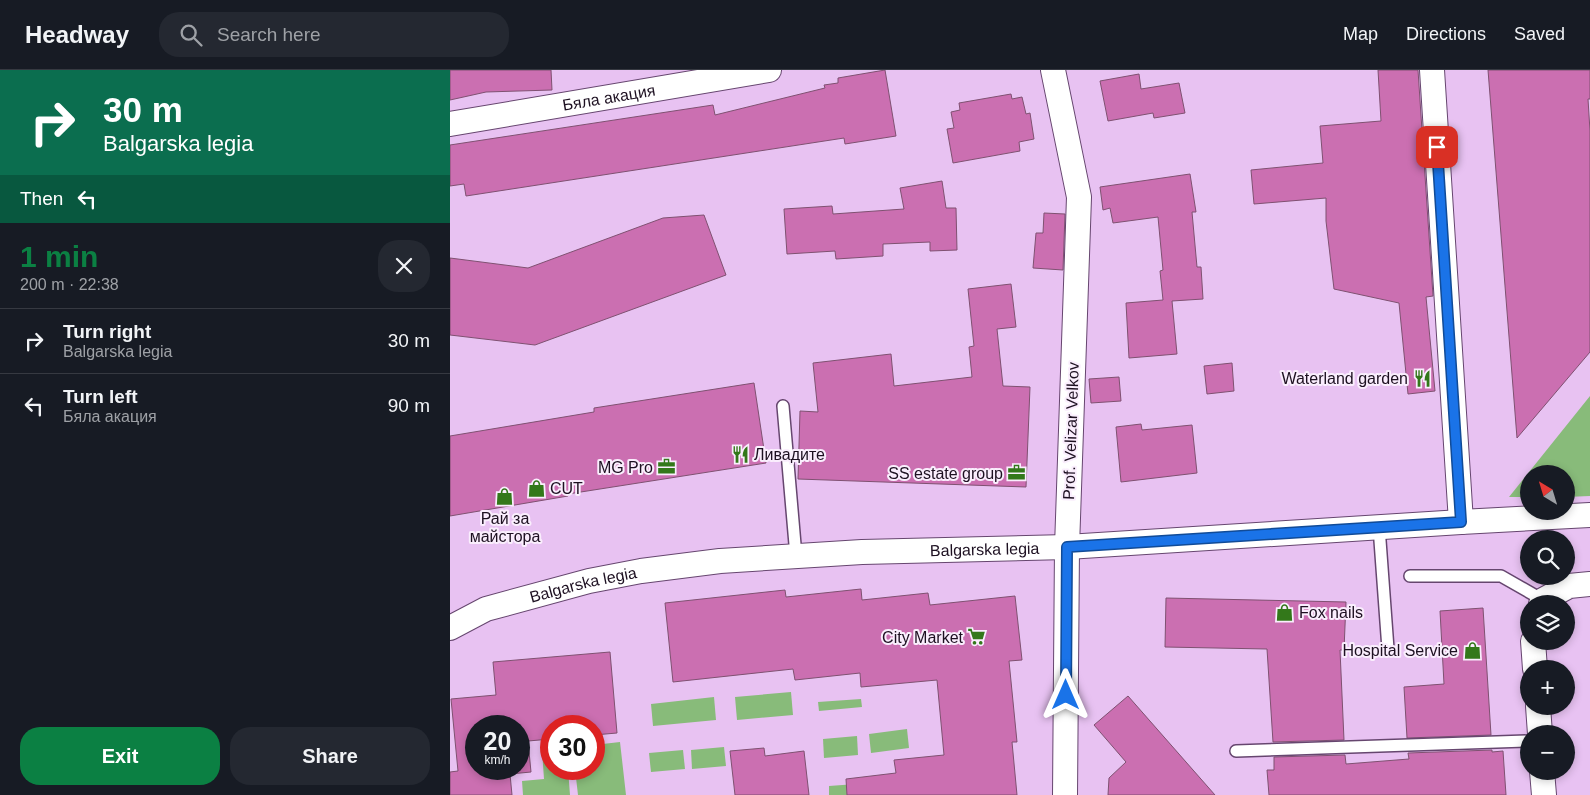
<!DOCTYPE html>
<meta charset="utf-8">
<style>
:root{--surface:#171b24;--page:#242831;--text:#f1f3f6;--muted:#9ea1a6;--line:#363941;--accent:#0b8043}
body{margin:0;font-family:Arial,sans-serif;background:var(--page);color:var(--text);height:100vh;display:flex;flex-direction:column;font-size:19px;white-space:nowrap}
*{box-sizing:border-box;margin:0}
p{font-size:16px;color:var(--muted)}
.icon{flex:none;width:28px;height:28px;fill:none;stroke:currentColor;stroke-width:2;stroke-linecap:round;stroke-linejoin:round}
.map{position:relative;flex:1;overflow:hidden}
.drawer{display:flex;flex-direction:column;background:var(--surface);width:450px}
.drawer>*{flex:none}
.hud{background:#0b6e4f;color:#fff;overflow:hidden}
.needle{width:32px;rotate:322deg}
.controls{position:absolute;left:1070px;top:395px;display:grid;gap:10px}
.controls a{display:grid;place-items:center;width:55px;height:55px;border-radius:50%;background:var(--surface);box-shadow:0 2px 8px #0003;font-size:25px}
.speed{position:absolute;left:15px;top:645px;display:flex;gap:10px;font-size:25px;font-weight:700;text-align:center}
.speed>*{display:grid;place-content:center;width:65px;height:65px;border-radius:50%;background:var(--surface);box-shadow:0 2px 8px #0003;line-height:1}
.speed small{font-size:12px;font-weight:400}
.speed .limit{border:8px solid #d22;background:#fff;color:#111}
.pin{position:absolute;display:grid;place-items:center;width:42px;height:42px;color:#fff;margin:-21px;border-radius:10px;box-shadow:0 2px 8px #0006}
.me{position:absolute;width:55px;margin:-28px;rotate:0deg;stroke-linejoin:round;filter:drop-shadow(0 0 4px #0008)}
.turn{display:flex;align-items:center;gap:18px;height:105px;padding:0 20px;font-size:22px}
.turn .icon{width:65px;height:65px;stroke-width:2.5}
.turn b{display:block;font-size:35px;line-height:42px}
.then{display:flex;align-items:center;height:48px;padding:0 20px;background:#0003;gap:10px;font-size:19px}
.round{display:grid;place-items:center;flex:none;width:52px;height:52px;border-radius:20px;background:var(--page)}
.summary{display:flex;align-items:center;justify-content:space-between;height:85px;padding:0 20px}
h1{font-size:30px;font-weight:700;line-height:38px;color:var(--accent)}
.primary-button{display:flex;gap:10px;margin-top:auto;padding:10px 20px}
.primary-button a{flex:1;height:58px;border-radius:20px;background:var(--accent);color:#fff;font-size:20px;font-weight:700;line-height:58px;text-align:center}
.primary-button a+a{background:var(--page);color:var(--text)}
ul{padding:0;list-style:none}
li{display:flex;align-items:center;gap:15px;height:65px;padding:0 20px;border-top:1px solid var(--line)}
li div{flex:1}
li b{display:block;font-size:19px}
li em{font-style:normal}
header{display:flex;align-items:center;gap:30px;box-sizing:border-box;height:70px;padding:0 25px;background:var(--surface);border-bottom:1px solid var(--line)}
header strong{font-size:24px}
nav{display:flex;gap:28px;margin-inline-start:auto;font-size:18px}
.search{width:350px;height:45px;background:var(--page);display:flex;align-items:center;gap:12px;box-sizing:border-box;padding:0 18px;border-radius:20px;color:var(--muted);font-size:19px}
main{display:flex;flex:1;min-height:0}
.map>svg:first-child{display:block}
.green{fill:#88bb7a}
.building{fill:#cb6fb1;stroke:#7f5171;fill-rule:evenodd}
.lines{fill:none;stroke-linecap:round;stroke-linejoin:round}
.service-casing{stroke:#66466f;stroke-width:14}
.minor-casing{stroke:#66466f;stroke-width:26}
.service{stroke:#fff;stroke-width:11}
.minor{stroke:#fff;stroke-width:24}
.route-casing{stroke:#114b97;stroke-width:12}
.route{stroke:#1a73e8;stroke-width:9}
.labels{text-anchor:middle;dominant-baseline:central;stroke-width:4;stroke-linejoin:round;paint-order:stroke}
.street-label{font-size:16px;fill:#1d1021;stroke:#faeefd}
.poi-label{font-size:16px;fill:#1d1021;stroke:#faeefd;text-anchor:end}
</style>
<header>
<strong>Headway</strong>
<div class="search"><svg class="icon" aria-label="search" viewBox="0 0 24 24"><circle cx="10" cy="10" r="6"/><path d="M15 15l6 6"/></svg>Search here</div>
<nav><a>Map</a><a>Directions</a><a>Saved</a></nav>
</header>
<main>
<section class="drawer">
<div class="hud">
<div class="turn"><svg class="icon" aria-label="right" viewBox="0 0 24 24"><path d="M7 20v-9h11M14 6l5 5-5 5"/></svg><div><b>30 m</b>Balgarska legia</div></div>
<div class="then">Then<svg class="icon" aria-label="left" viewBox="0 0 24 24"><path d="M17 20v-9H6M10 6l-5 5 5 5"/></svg></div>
</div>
<div class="summary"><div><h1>1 min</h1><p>200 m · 22:38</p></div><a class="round"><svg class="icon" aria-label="close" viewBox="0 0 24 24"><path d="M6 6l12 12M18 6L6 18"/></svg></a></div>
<ul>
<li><svg class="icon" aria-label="right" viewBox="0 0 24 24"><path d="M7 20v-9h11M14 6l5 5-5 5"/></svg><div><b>Turn right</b><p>Balgarska legia</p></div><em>30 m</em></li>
<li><svg class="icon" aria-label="left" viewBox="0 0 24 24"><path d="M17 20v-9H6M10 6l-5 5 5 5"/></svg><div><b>Turn left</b><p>Бяла акация</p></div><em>90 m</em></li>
</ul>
<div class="primary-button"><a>Exit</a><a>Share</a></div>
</section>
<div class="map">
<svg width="1140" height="725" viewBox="0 0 1140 725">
<rect width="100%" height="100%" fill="#e8c2f2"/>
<g class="green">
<polygon points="1140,326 1140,426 1116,427 1116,404 1079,404 1079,427 1059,427"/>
<polygon points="341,622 343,645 287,650 285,627"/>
<polygon points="264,627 266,650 203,656 201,634"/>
<polygon points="411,629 412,637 369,641 368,632"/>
<polygon points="457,659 459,678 421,683 419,664"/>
<polygon points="407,666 408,685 374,688 373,669"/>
<polygon points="170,672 176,725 128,725 125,699 144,699 144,675"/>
<polygon points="274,677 276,696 242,699 241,680"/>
<polygon points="92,680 101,680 101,699 118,699 120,725 73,725 72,711 94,709"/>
<polygon points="233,680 235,699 201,702 199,683"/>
<polygon points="406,714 406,725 379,725 379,716"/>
</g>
<g class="building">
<polygon points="0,0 101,0 102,20 36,22 0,30"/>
<polygon points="435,0 446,66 395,74 394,68 16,126 14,114 0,116 0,75 263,35 265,45 375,18 374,15 388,13 388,8"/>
<polygon points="928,0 968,0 983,226 976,227 985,321 958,324 949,233 884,219 876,151 876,128 804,134 801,100 873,93 870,56 931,51"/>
<polygon points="1038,0 1140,0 1140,29 1138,29 1140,61 1140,282 1067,368"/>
<polygon points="689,4 691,19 729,13 735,43 704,48 703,43 658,51 650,11"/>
<polygon points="561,24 562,29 572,27 576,44 580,43 584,69 569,72 570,81 503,93 497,59 504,58 501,42 510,40 509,33"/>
<polygon points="740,104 746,142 742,142 747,197 751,197 753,229 722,231 727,284 679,288 676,233 713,230 710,201 713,200 708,147 663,153 660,138 653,140 650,117"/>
<polygon points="492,111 496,138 506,138 507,180 480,181 480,172 433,174 433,186 386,189 385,181 337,184 334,139 382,136 383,144 454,139 450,118"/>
<polygon points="594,143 615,144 613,200 583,198 586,163 593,163"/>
<polygon points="254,145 276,205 85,275 0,265 0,188 78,198 213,148"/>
<polygon points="561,214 566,257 547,259 553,316 580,317 576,417 348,409 350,341 368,342 363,293 441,284 444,316 522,307 519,277 524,276 518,219"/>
<polygon points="782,293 784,321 757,324 754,296"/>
<polygon points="669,307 671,331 641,333 639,309"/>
<polygon points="304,313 316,393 118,424 118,426 0,446 0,366 144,342 144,338"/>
<polygon points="691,354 692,360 742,355 747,403 671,412 666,357"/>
<polygon points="411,519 412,530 478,523 480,535 565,526 572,590 559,591 567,672 562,672 567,725 397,725 396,709 446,703 444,690 494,685 487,610 411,617 410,603 345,610 343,599 223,612 215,533 335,520 336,527"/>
<polygon points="716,528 896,532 894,580 890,580 894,670 823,672 817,579 715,577"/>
<polygon points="1033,538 1041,665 957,668 954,617 994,614 990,541"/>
<path d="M160,582L167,663L144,665V656H101V669L78,671L81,702L60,704L62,725H0V702L8,701L1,629L46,625L43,592ZM26,656H69V699H26Z"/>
<polygon points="678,626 765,725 658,725 659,708 676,692 644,655"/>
<polygon points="314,678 315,686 354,681 359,725 285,725 280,681"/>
<polygon points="1042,680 1042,682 1053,681 1056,725 819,725 817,700 824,700 824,687 895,685 896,694 959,689 958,683"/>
</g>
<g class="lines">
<defs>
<g id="service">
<polyline points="333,336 346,486"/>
<polyline points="929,457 938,579"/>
<polyline points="960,506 1051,506 1093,530"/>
<polyline points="786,681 1079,671"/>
</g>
<g id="minor">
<polyline points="603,0 629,127 617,477 615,725"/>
<polyline points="982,0 1011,452"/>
<path id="s1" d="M0,54L319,0"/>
<polyline points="1091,534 1093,530 1119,516 1140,514"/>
<path id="s2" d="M0,558L36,539L139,511L191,501L270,491L412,482L617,477L1011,452L1140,445"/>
<polyline points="1083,571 1085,599"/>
<polyline points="1088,636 1090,664"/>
<polyline points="1092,701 1094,725"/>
</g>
</defs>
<use href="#service" class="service-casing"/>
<use href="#minor" class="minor-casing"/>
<use href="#service" class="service"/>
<use href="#minor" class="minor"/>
</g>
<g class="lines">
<defs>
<polyline id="route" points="616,625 617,477 1011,452 987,77"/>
</defs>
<use href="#route" class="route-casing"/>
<use href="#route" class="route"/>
</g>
<defs>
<symbol id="restaurant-bare" viewBox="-9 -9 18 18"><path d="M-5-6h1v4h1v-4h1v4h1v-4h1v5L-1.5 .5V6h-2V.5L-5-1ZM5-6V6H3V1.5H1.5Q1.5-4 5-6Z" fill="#33781a" stroke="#faeefd" stroke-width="2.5" paint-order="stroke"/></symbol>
<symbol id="office-bare" viewBox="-9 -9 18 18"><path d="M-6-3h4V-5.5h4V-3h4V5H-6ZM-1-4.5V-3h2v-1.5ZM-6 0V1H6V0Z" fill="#33781a" stroke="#faeefd" stroke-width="2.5" paint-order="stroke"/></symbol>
<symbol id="shop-bare" viewBox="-9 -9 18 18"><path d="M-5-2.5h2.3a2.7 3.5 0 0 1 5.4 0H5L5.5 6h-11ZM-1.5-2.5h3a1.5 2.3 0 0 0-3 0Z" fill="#33781a" stroke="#faeefd" stroke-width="2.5" paint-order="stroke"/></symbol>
<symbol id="supermarket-bare" viewBox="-9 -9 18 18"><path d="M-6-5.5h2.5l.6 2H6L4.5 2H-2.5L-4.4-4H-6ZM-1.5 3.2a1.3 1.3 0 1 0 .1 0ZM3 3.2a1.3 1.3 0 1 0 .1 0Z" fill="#33781a" stroke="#faeefd" stroke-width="2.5" paint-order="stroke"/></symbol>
</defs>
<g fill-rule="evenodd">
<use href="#restaurant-bare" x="960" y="296" width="25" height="25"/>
<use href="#restaurant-bare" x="278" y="372" width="25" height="25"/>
<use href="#office-bare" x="204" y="384" width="25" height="25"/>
<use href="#office-bare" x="554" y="390" width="25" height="25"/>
<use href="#shop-bare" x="74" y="406" width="25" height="25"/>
<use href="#shop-bare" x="42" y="414" width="25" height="25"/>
<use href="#shop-bare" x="822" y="530" width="25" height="25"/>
<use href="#supermarket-bare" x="514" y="554" width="25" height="25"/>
<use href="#shop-bare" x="1010" y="568" width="25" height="25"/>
</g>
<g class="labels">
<g class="street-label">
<text stroke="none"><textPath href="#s1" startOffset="161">Бяла акация</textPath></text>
<text transform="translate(621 361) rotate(-88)">Prof. Velizar Velkov</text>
<text stroke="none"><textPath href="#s2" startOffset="545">Balgarska legia</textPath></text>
<text stroke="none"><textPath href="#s2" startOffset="141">Balgarska legia</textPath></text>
</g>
<g class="poi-label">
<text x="958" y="308">Waterland garden</text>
<text x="304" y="384" text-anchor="start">Ливадите</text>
<text x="203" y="397">MG Pro</text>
<text x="553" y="403">SS estate group</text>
<text x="100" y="418" text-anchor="start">CUT</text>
<text x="55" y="448" text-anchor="middle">Рай за<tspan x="55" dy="18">майстора</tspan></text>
<text x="849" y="542" text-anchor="start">Fox nails</text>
<text x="513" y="567">City Market</text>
<text x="1008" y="580">Hospital Service</text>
</g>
</g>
</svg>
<div class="controls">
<a><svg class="needle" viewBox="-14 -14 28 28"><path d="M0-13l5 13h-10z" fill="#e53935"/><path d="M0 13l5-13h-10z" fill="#9ea1a6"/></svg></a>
<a><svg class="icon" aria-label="search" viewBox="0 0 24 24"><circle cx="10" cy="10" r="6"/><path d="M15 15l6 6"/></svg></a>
<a><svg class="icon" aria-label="layers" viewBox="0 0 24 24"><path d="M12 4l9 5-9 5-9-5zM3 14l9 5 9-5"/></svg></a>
<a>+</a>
<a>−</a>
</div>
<div class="speed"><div>20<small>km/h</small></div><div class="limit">30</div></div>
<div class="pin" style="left:987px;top:77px;background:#d93025"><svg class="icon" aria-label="arrive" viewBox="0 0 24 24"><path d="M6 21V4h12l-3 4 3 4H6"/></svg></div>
<svg class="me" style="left:616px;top:625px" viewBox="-20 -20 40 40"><path d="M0-17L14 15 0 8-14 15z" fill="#1a73e8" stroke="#fff" stroke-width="4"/></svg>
</div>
</main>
